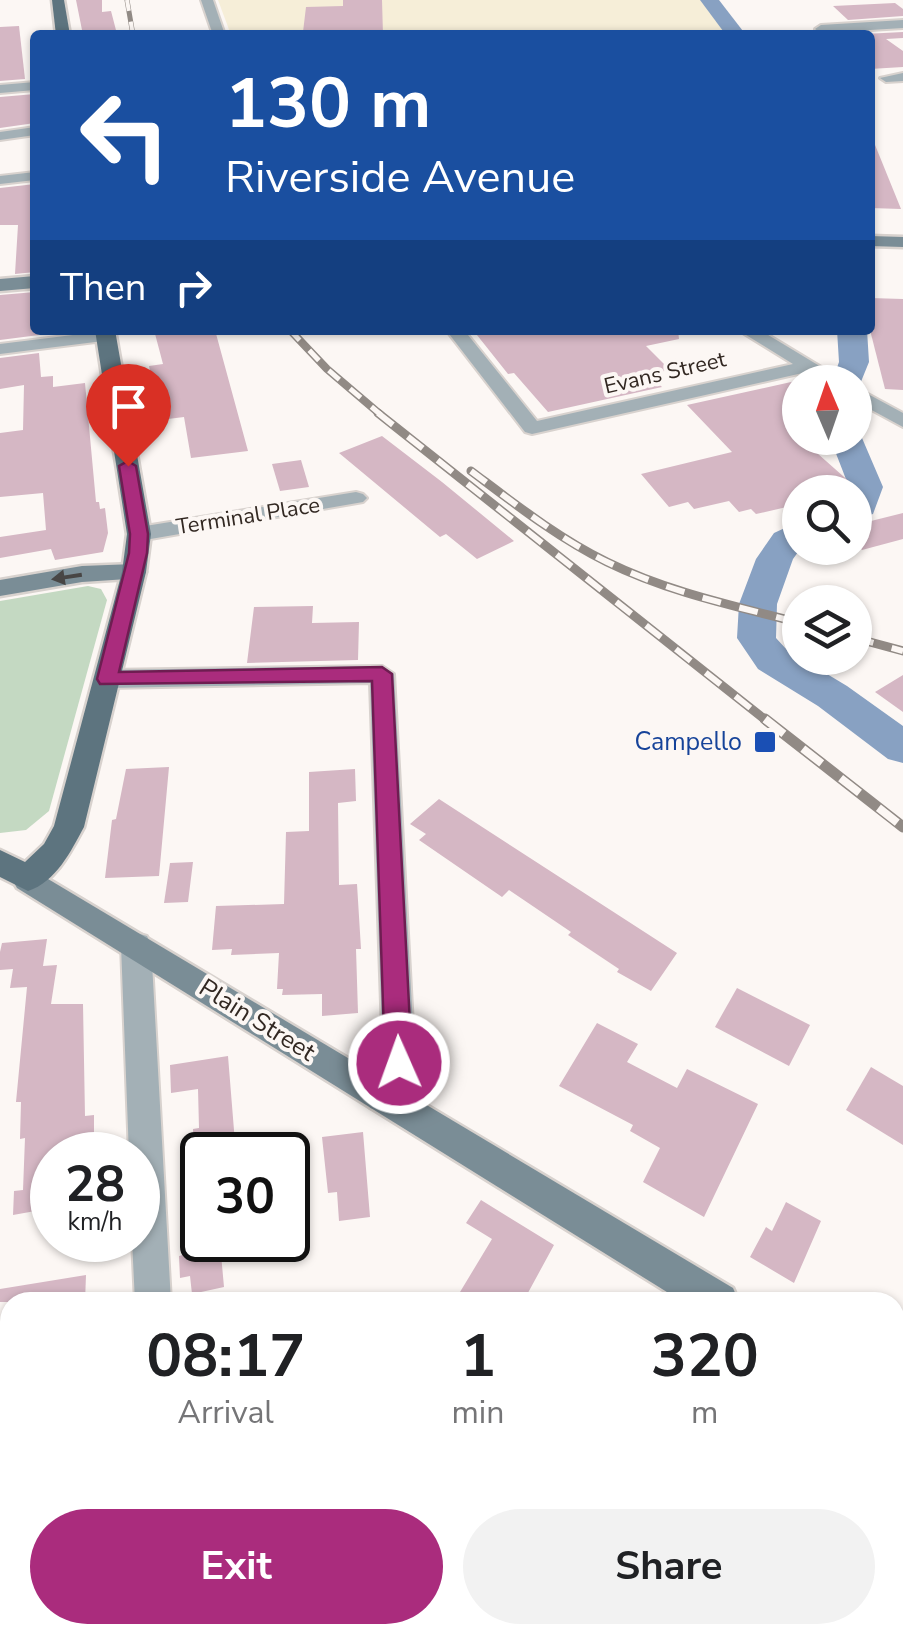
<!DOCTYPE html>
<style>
:root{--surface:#fff;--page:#f2f2f2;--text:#202124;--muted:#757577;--accent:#aa2c7d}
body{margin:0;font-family:"Nunito Sans",sans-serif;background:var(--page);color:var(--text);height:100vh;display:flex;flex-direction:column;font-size:38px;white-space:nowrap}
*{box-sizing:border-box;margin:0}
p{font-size:32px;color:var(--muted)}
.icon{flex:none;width:55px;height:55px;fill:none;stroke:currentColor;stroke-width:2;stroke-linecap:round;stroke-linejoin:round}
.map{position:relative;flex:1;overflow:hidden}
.details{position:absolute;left:0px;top:1292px;width:905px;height:352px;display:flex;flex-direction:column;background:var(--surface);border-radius:30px 30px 0 0;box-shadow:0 2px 8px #0004}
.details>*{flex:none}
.banner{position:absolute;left:30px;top:30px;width:845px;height:305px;border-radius:10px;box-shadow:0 2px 8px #0004;background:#1a4fa0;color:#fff;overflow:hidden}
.needle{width:65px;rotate:358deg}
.controls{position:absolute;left:782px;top:365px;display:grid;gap:20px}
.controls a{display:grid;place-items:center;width:90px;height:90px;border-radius:50%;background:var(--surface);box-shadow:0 2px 8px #0004;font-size:50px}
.speed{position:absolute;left:30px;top:1132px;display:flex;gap:20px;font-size:50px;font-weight:700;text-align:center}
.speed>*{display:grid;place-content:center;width:130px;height:130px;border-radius:50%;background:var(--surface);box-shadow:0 2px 8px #0004;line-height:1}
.speed small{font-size:25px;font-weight:400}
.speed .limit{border:5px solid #111;border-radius:15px;background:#fff;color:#111}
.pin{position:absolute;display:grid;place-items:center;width:85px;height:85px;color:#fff;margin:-102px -42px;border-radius:50% 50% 50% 0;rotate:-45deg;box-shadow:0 0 10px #0007}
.pin .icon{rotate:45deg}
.me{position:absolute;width:110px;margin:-55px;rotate:358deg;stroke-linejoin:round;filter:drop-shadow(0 0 8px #0008)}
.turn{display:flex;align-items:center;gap:35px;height:210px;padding:0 30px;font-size:45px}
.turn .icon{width:130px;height:130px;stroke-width:2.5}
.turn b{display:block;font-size:70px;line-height:85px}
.then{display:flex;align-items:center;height:95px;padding:0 30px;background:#0003;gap:20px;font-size:38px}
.eta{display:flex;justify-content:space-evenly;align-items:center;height:170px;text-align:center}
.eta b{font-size:60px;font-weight:700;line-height:70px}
.primary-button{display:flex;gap:20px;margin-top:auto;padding:20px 30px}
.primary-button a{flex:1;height:115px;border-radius:60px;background:var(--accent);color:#fff;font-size:40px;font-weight:700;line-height:115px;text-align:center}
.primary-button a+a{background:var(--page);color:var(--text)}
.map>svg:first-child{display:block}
.education{fill:#f6eed8}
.green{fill:#c4d9c2}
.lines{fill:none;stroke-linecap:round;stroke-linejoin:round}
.river{fill:#88a1c2;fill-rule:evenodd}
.building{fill:#d5b7c4}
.street-casing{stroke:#d8d2ce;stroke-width:4}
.secondary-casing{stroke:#d8d2ce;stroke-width:5}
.primary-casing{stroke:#d8d2ce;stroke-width:5}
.street{fill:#a3b0b6;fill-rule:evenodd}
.secondary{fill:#7a8d96;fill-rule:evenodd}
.primary{fill:#5d747f;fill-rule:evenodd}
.rail-far3-casing{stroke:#918a85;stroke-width:5}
.rail-far2-casing{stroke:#918a85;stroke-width:8}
.rail-far1-casing{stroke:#918a85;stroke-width:9}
.rail-casing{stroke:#918a85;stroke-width:11}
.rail-far3{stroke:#fcf7f4;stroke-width:4;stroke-dasharray:11;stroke-linecap:butt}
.rail-far2{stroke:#fcf7f4;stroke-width:5;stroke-dasharray:14;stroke-linecap:butt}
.rail-far1{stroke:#fcf7f4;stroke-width:6;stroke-dasharray:19;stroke-linecap:butt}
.rail{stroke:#fcf7f4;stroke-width:8;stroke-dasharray:24;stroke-linecap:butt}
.oneway{fill:#484645}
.route{fill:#aa2c7d;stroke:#6e1d51;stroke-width:2.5}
.transit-dot{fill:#1a4fb4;stroke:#fcf7f4;stroke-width:4}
.labels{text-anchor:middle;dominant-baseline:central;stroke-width:8;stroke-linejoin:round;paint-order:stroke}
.far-street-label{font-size:22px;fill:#322822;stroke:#fcf7f4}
.transit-label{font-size:25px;fill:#164399;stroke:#fcf7f4;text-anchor:end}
.street-label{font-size:25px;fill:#322822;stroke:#fcf7f4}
</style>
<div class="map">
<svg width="903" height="1643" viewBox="0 0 903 1643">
<rect width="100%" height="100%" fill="#fcf7f4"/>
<polygon class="education" points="218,0 704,0 731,35 231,35"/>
<polygon class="green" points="88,586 101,589 107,600 49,811 26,830 0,833 0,601"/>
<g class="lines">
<g class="river">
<polygon points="700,0 719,0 746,35 726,35"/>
<polygon points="837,330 867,330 869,362 858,389 855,382 832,382 839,362"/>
<polygon points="855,430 862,438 883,487 873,514 855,520 855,492 847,492 849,487 830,438 855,438"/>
<polygon points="800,521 801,548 793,559 777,604 776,638 787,650 847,686 903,726 903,763 888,759 818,706 758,669 737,638 739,604 756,559 774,533"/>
</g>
</g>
<g class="building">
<polygon points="76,0 102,0 102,12 111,11 117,34 83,35"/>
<polygon points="343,0 382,0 383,35 303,32 306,7 343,6"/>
<polygon points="895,3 903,9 903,16 848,20 833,6"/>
<polygon points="19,26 25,79 0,81 0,27"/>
<polygon points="903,32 903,38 886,39 903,51 903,67 870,69 870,35 864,34"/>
<polygon points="35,94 35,123 0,128 0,97"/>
<polygon points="870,135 871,135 901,209 870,208"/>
<polygon points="35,184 35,272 15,274 18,225 0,225 0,188"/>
<polygon points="35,292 35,330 39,335 0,340 0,295"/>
<polygon points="870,298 903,299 903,390 885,389 870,330"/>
<polygon points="154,330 215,330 248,451 191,458 184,417 160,420 149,366 163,364"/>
<polygon points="473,330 678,330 679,339 646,346 670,370 649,374 662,387 548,412 514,373 508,374"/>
<polygon points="39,353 41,377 53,376 53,387 85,383 96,502 99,502 100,509 105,508 108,533 103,552 55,560 51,549 0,558 0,537 46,530 43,493 0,497 0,433 23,430 24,385 0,389 0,358"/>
<polygon points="800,380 800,438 852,484 800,492 800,504 756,514 751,509 739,512 729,501 694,509 688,502 669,507 641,474 732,452 687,405"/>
<polygon points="382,436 442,482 514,541 477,559 446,534 440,537 339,453"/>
<polygon points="301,460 309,487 280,491 272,464"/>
<polygon points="903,513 903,539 862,550 855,543 855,525"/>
<polygon points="313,606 312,623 359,622 358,660 247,663 254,607"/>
<polygon points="903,675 903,712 875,692"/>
<polygon points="169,767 159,876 105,878 112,820 116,819 126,769"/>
<polygon points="355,769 356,801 338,803 339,885 357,884 361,949 356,949 358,1013 322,1016 322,994 282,995 283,989 277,989 279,953 231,955 232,949 212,950 216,906 284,904 286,832 309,831 309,772"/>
<polygon points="439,799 677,953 651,991 617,972 619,969 568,935 571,932 509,890 502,897 419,840 426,834 410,824"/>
<polygon points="193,862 188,902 164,903 170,863"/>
<polygon points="47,939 43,966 57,965 51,1004 83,1004 85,1116 94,1115 94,1144 86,1145 86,1151 52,1155 52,1208 13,1215 14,1191 23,1190 25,1138 20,1139 21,1102 16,1102 27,987 10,988 13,969 0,970 0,952 2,943"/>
<polygon points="737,988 810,1025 789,1066 715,1027"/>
<polygon points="597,1023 638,1044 627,1062 677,1088 687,1069 758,1104 704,1217 643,1182 660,1148 630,1131 633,1125 559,1086"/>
<polygon points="228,1056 236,1155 194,1155 193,1129 199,1128 198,1089 171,1093 170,1065"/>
<polygon points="871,1067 903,1086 903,1145 846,1110"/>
<polygon points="363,1132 370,1217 339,1221 337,1192 328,1193 322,1137"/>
<polygon points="481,1200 554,1245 523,1302 454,1302 492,1239 466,1223"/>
<polygon points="786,1202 821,1221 794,1283 750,1257 766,1227 772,1231"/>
<polygon points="220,1243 224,1287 192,1294 190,1276 180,1278 179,1256 190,1253 190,1249"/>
<polygon points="86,1275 85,1302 0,1302 0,1289"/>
</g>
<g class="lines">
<defs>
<g id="street">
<polygon points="201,0 213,0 225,35 213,35"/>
<polygon points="903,20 903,28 821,33 815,29 821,25"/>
<polygon points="903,73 903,81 886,82 880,78"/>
<polygon points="35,82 35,90 0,93 0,85"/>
<polygon points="35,127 35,135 0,140 0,132"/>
<polygon points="35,172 35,180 0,184 0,176"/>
<polygon points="446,330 464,330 537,421 793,364 738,330 760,330 846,382 824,382 807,372 532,434 525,432"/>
<polygon points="105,331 111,332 111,340 0,354 0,344"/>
<polygon points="855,387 903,413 903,427 855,401"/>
<polygon points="356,492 363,494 367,498 363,502 139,541 128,534 139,527"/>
<polygon points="382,666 394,674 415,1063 394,1108 382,1112 370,1108 366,1097 383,1062 370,683 107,688 95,679 107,670"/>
<polygon points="136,933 147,936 151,945 171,1302 135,1302 132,1240 138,1240 138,1155 129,1155 121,945 125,936"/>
<polygon points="146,1635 190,1635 191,1643 147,1643"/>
</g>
<g id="secondary">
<polygon points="870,236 903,237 903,247 870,246"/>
<polygon points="35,276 35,288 0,291 0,279"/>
<polygon points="134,564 146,572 143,578 82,582 0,596 0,580 82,566"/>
<polygon points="28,867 733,1288 739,1302 683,1302 17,888 12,879 17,870"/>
<polygon points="895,1390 903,1393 903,1437 895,1434"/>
</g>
<g id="primary">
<polygon points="52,0 64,0 70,35 56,35"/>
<path d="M95,330H115L151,534L146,572L84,827C71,851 56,882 28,891L0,877V850L25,862L44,844L54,826L122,572L127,534Z"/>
</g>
</defs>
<use href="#street" class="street-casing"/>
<use href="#secondary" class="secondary-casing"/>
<use href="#primary" class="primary-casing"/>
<use href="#street" class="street"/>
<use href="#secondary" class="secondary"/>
<use href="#primary" class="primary"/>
<defs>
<polyline id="rail-far3" points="127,0 133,35"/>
<polyline id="rail-far2" points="290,330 327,369 381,415"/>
<g id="rail-far1">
<polyline points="378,413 768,722"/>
<path d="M471,471C515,504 558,538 607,562C668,592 735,606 800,623"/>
<polyline points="855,638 903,651"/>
</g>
<polyline id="rail" points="765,719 903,827"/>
</defs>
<use href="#rail-far3" class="rail-far3-casing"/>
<use href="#rail-far2" class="rail-far2-casing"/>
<use href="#rail-far1" class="rail-far1-casing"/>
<use href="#rail" class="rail-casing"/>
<use href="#rail-far3" class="rail-far3"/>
<use href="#rail-far2" class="rail-far2"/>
<use href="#rail-far1" class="rail-far1"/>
<use href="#rail" class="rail"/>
</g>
<defs><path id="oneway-solid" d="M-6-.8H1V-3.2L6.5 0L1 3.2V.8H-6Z" transform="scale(2.5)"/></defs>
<use class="oneway" href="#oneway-solid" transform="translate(67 577) rotate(171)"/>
<polygon class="route" points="128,461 136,466 148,534 147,553 119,672 382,667 392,674 412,1063 408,1071 399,1075 389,1071 385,1063 372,681 100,684 97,679 129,553 130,534 119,466"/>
<rect class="transit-dot" x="753" y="730" width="24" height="24" rx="5"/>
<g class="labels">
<g class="far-street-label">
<text transform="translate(665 373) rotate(-13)">Evans Street</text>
<text transform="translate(248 516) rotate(-9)">Terminal Place</text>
</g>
<g class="transit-label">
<text x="742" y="742">Campello</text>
</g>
<g class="street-label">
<text transform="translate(257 1020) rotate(32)">Plain Street</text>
</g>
</g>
</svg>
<div class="controls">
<a><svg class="needle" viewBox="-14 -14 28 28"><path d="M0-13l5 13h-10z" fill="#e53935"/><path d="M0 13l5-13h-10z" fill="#757577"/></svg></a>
<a><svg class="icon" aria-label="search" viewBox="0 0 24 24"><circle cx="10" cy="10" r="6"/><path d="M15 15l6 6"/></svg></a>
<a><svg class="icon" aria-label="layers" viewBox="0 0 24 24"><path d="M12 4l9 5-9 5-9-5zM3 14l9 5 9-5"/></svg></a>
</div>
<div class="speed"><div>28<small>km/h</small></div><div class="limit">30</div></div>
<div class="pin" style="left:128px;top:466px;background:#d93025"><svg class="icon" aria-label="arrive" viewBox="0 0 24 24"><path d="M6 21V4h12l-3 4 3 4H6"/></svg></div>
<svg class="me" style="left:399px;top:1063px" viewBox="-20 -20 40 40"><circle r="17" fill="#aa2c7d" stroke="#fff" stroke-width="3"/><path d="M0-11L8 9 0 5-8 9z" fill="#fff"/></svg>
<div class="banner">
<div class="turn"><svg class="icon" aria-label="left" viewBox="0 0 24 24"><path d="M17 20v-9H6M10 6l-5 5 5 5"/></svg><div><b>130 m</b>Riverside Avenue</div></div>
<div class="then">Then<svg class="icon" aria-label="right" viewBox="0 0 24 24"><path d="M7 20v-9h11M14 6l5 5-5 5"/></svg></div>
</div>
<section class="details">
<div class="eta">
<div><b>08:17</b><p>Arrival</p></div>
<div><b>1</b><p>min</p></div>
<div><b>320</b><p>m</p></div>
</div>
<div class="primary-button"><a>Exit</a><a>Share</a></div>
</section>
</div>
